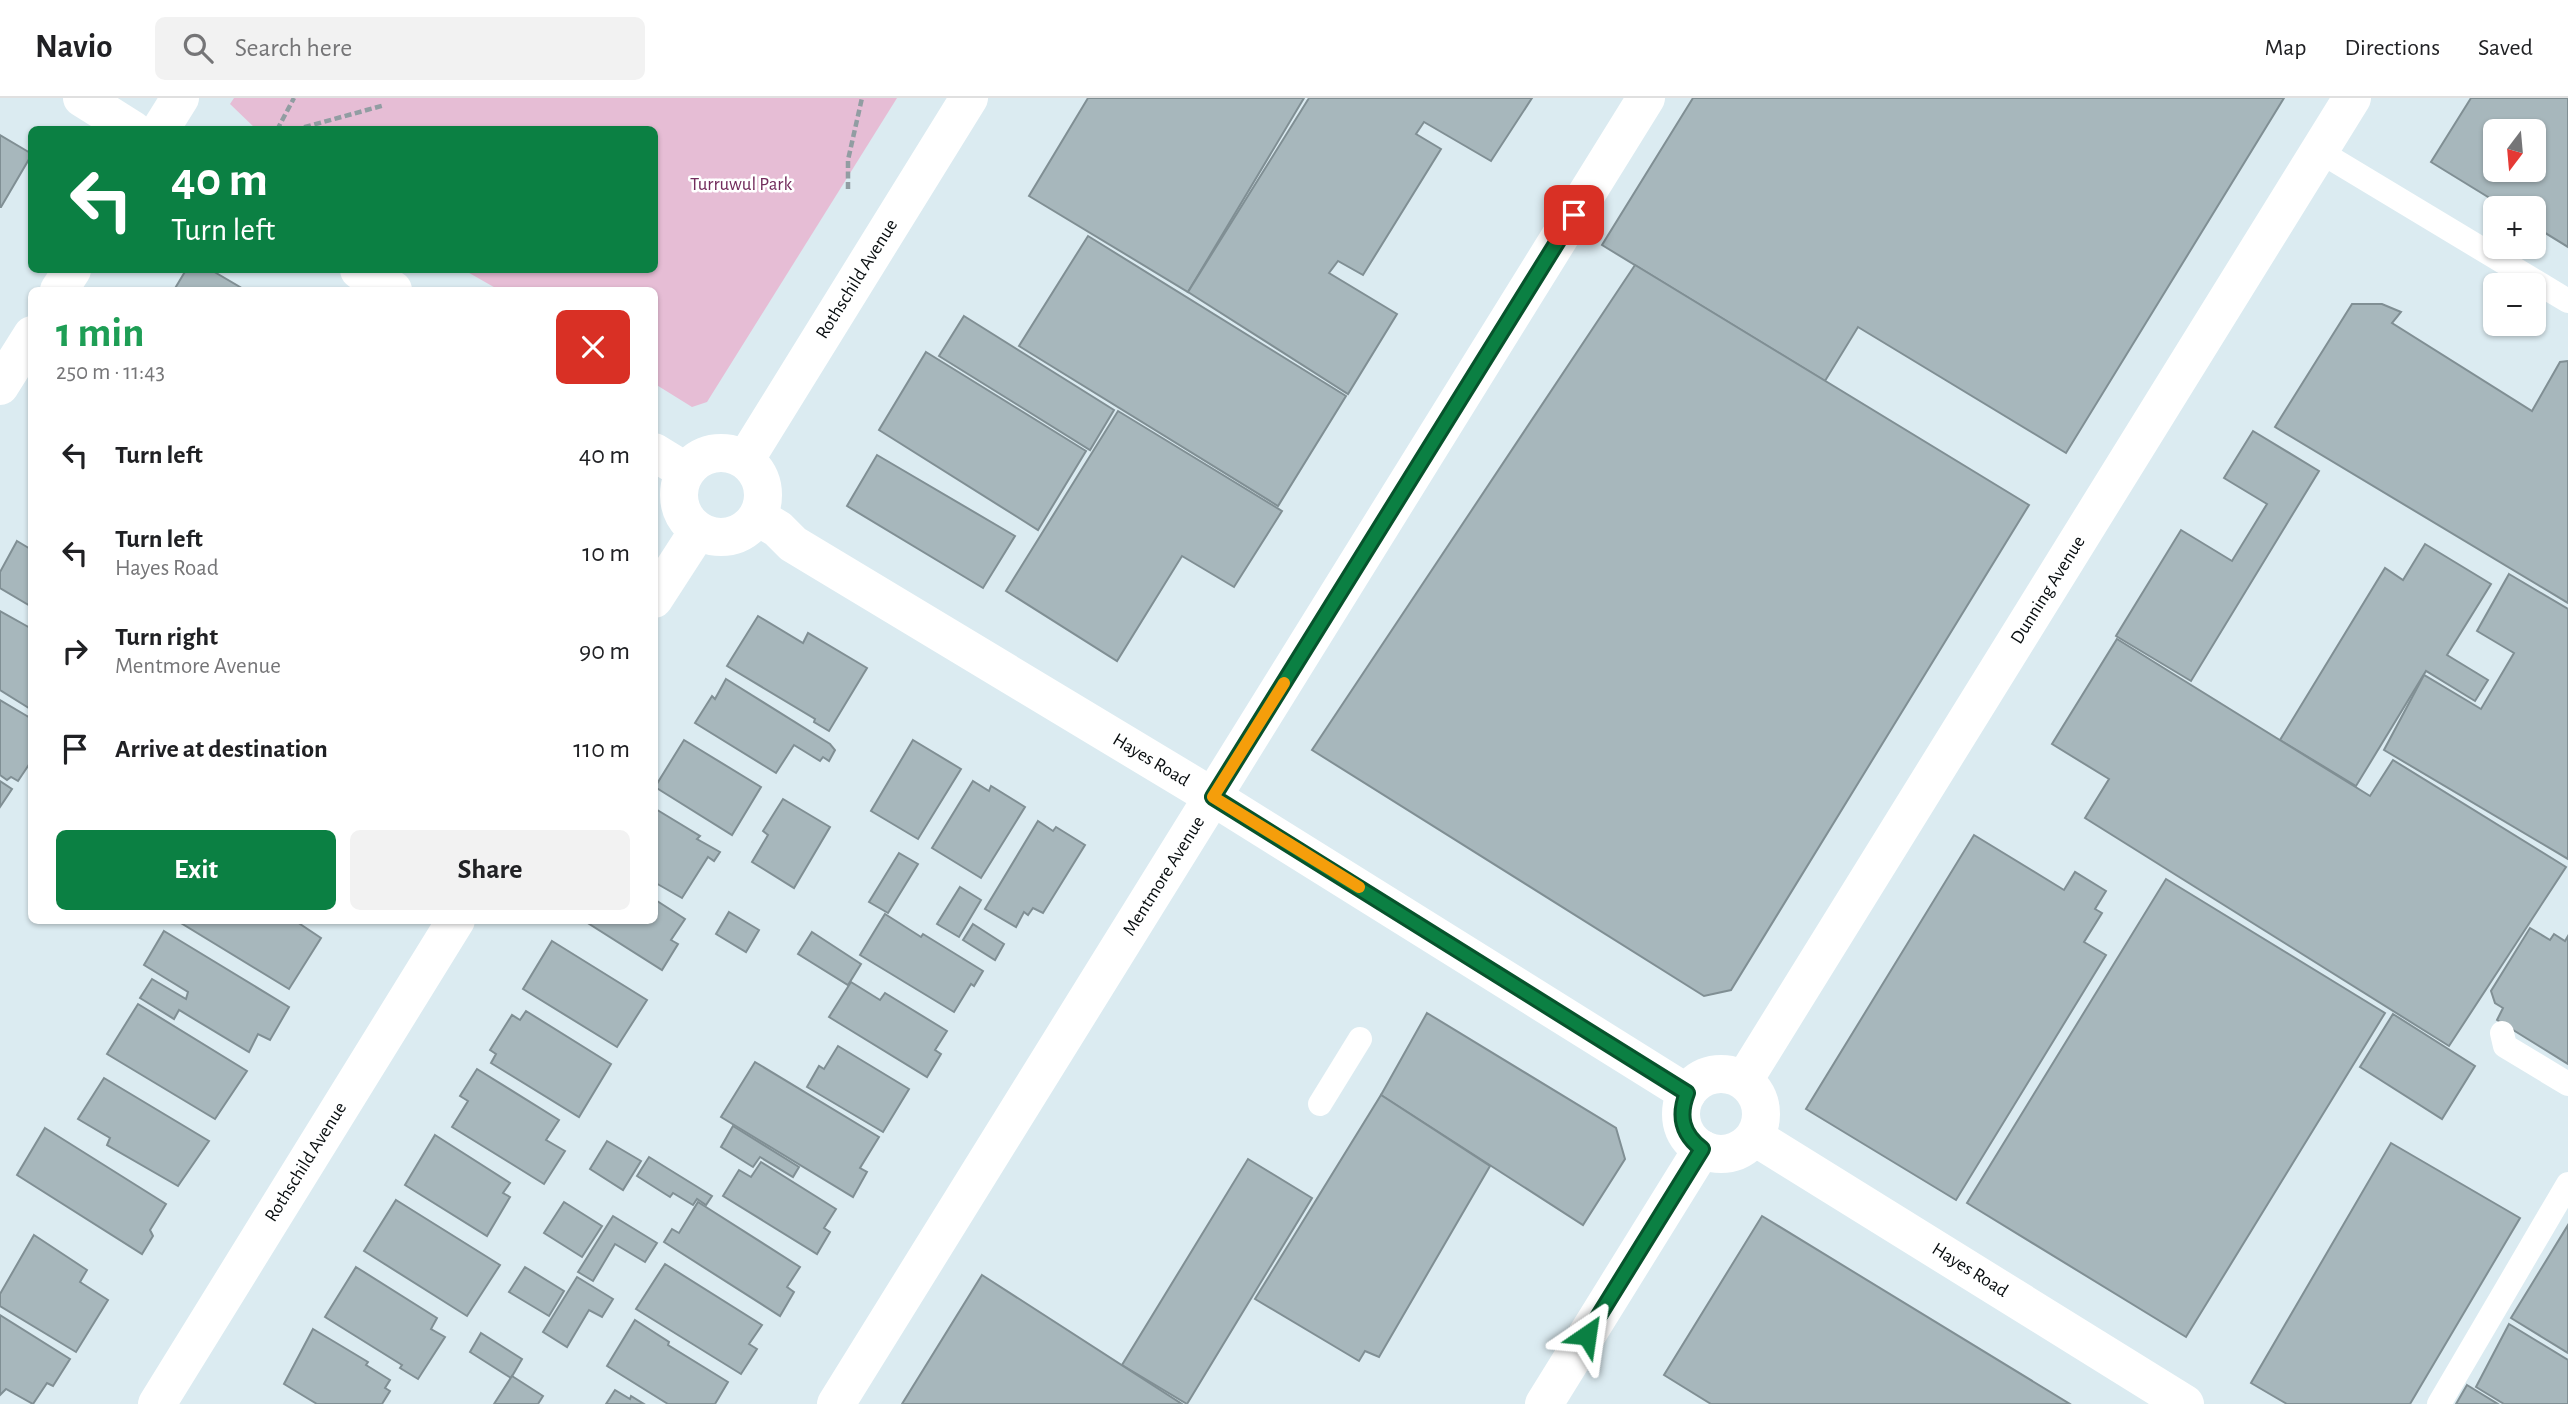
<!DOCTYPE html>
<meta charset="utf-8">
<style>
:root{--surface:#fff;--page:#f2f2f2;--text:#202124;--muted:#757577;--line:#e0e0e0;--accent:#0b8043}
body{margin:0;font-family:"Alegreya Sans",sans-serif;background:var(--page);color:var(--text);height:100vh;display:flex;flex-direction:column;font-size:26px;white-space:nowrap}
*{box-sizing:border-box;margin:0}
p{font-size:23px;color:var(--muted)}
.icon{flex:none;width:38px;height:38px;fill:none;stroke:currentColor;stroke-width:2;stroke-linecap:round;stroke-linejoin:round}
.map{position:relative;flex:1;overflow:hidden}
.panel{position:absolute;left:28px;top:189px;width:630px;height:637px;display:flex;flex-direction:column;background:var(--surface);border-radius:10px;box-shadow:0 2px 5px #0004}
.panel>*{flex:none}
.guide{position:absolute;left:28px;top:28px;width:630px;height:147px;border-radius:10px;box-shadow:0 2px 5px #0004;background:#0b8043;color:#fff;overflow:hidden}
.needle{width:46px;rotate:196deg}
.controls{position:absolute;left:2483px;top:21px;display:grid;gap:14px}
.controls a{display:grid;place-items:center;width:63px;height:63px;border-radius:10px;background:var(--surface);box-shadow:0 2px 5px #0004;font-size:35px}
.pin{position:absolute;display:grid;place-items:center;width:60px;height:60px;color:#fff;margin:-30px;border-radius:14px;box-shadow:0 4px 10px #0006}
.me{position:absolute;width:77px;margin:-38px;rotate:32deg;stroke-linejoin:round;filter:drop-shadow(0 0 5px #0008)}
.turn{display:flex;align-items:center;gap:24px;height:147px;padding:0 28px;font-size:32px}
.turn .icon{width:91px;height:91px;stroke-width:2.5}
.turn b{display:block;font-size:49px;line-height:60px}
.round{display:grid;place-items:center;flex:none;width:74px;height:74px;border-radius:10px;background:var(--page)}
.headline{display:flex;align-items:center;justify-content:space-between;height:119px;padding:0 28px}
h1{font-size:42px;font-weight:600;line-height:52px;color:#1e9e55}
.cta{display:flex;gap:14px;margin-top:auto;padding:14px 28px}
.cta a{flex:1;height:80px;border-radius:10px;background:var(--accent);color:#fff;font-size:28px;font-weight:600;line-height:80px;text-align:center}
.cta a+a{background:var(--page);color:var(--text)}
ul{padding:0;list-style:none}
li{display:flex;align-items:center;gap:21px;height:98px;padding:0 28px}
li div{flex:1}
li b{display:block;font-size:26px}
li em{font-style:normal}
header{display:flex;align-items:center;gap:42px;box-sizing:border-box;height:98px;padding:0 35px;background:var(--surface);border-bottom:2px solid var(--line)}
header strong{font-size:33px}
nav{display:flex;gap:38px;margin-inline-start:auto;font-size:24px}
.search{width:490px;height:63px;background:var(--page);display:flex;align-items:center;gap:18px;box-sizing:border-box;padding:0 24px;border-radius:10px;color:var(--muted);font-size:26px}
.map>svg:first-child{display:block}
.green{fill:#e6bdd5}
.building{fill:#a7b7bc;stroke:#808f94;stroke-width:2;fill-rule:evenodd}
.lines{fill:none;stroke-linecap:round;stroke-linejoin:round}
.path{stroke:#919da2;stroke-width:4.5;stroke-dasharray:7 3.5;stroke-linecap:butt}
.service{stroke:#fff;stroke-width:24}
.minor{stroke:#fff;stroke-width:38}
.tertiary{stroke:#fff;stroke-width:38}
.route-casing{stroke:#07532c;stroke-width:18}
.route{stroke:#0b8043;stroke-width:12}
.slow{stroke:#f59e0b;stroke-width:12}
.labels{text-anchor:middle;dominant-baseline:central;stroke-width:5;stroke-linejoin:round;paint-order:stroke}
.park-label{font-size:19px;fill:#722c5c;stroke:#fff}
.street-label{font-size:19px;fill:#080d0f;stroke:#fff}
</style>
<header>
<strong>Navio</strong>
<div class="search"><svg class="icon" aria-label="search" viewBox="0 0 24 24"><circle cx="10" cy="10" r="6"/><path d="M15 15l6 6"/></svg>Search here</div>
<nav><a>Map</a><a>Directions</a><a>Saved</a></nav>
</header>
<div class="map">
<svg width="2568" height="1306" viewBox="0 0 2568 1306">
<rect width="100%" height="100%" fill="#dbebf1"/>
<polygon class="green" points="234,0 897,0 707,304 692,309 655,286 654,192 499,192 464,172 654,172 654,32 256,31 230,6"/>
<g class="building">
<polygon points="1088,0 1304,0 1188,194 1029,98"/>
<polygon points="1309,0 1532,0 1491,63 1424,24 1416,36 1441,51 1363,177 1338,163 1329,175 1397,216 1348,296 1188,194"/>
<polygon points="1693,0 2284,0 2066,355 1858,229 1825,283 1602,147"/>
<path d="M2471,0H2568V149L2534,128V110H2506L2431,64ZM2496,33H2534V72H2496Z"/>
<polygon points="0,37 32,56 1,109 0,109"/>
<polygon points="1088,138 1346,298 1278,408 1019,248"/>
<polygon points="1635,167 2029,407 1731,892 1704,898 1312,652"/>
<polygon points="186,172 211,172 245,192 174,192"/>
<polygon points="2352,206 2382,206 2401,214 2392,225 2532,313 2560,264 2568,263 2568,505 2275,329"/>
<polygon points="964,218 1114,312 1090,352 939,258"/>
<polygon points="926,254 1086,353 1038,432 879,332"/>
<polygon points="1118,313 1282,413 1234,489 1182,458 1117,563 1006,493"/>
<polygon points="2253,333 2319,373 2191,583 2116,538 2181,432 2232,463 2267,406 2224,380"/>
<polygon points="877,357 1015,438 983,490 847,408"/>
<polygon points="17,443 32,452 32,509 0,490 0,474"/>
<polygon points="2425,446 2491,486 2447,557 2488,582 2475,603 2426,573 2356,688 2280,642 2385,470 2403,482"/>
<polygon points="2509,476 2568,511 2568,761 2384,652 2424,577 2481,611 2514,555 2477,533"/>
<polygon points="0,513 32,531 32,612 0,592"/>
<polygon points="758,518 803,545 808,535 867,570 829,633 814,624 815,621 727,568"/>
<polygon points="2117,541 2370,698 2393,662 2566,769 2449,948 2085,720 2109,681 2052,646"/>
<polygon points="726,581 830,646 835,652 829,663 823,659 820,663 794,647 776,675 695,625 712,598 715,601"/>
<polygon points="0,602 32,621 32,662 18,683 11,679 7,682 0,677"/>
<polygon points="684,642 761,689 732,737 655,689"/>
<polygon points="913,642 961,671 918,741 871,713"/>
<polygon points="0,683 12,691 0,709"/>
<polygon points="973,683 989,693 991,688 1025,709 981,780 932,750"/>
<polygon points="783,701 830,729 794,790 752,764 768,737 763,733"/>
<polygon points="654,710 700,738 697,741 720,754 714,763 708,759 682,800 654,784"/>
<polygon points="1038,723 1053,733 1056,729 1085,747 1043,815 1033,810 1028,817 1024,814 1016,829 985,811"/>
<polygon points="1974,737 2064,792 2075,774 2106,793 2095,811 2102,815 2084,844 2106,857 1956,1102 1806,1011"/>
<polygon points="899,755 918,766 888,815 869,804"/>
<polygon points="2166,781 2385,915 2186,1239 1967,1105"/>
<polygon points="960,789 981,802 959,839 937,826"/>
<polygon points="654,801 685,821 671,842 678,846 662,872 583,822 654,822"/>
<polygon points="729,814 759,832 746,854 716,836"/>
<polygon points="885,816 921,839 923,836 983,873 974,888 971,886 954,914 860,857"/>
<polygon points="176,822 294,822 321,840 289,891"/>
<polygon points="973,826 1004,846 995,862 963,842"/>
<polygon points="2530,830 2550,842 2554,836 2565,843 2568,838 2568,966 2497,922 2503,910 2495,905 2491,893"/>
<polygon points="164,833 289,909 270,942 258,936 249,954 179,912 174,921 140,900 152,881 186,901 188,894 144,867"/>
<polygon points="812,834 861,866 848,887 798,856"/>
<polygon points="552,843 647,902 617,949 523,891"/>
<polygon points="851,884 880,902 885,895 947,933 935,952 941,956 927,979 829,919"/>
<polygon points="138,906 247,973 215,1021 107,956"/>
<polygon points="526,913 611,966 579,1019 491,965 496,956 490,952 512,917 520,922"/>
<polygon points="1427,915 1616,1030 1625,1061 1583,1127 1381,997"/>
<polygon points="2393,916 2475,968 2442,1021 2360,969"/>
<polygon points="838,948 909,991 883,1034 807,989 819,968 824,971"/>
<polygon points="755,964 879,1039 860,1070 867,1074 853,1099 721,1019"/>
<polygon points="477,971 559,1022 546,1042 565,1053 544,1086 452,1029 468,1003 460,998"/>
<polygon points="104,980 209,1043 178,1088 107,1047 110,1040 78,1021"/>
<polygon points="1381,997 1490,1068 1379,1259 1365,1253 1359,1263 1255,1201"/>
<polygon points="733,1028 799,1069 793,1079 760,1059 753,1069 721,1049"/>
<polygon points="45,1030 166,1106 150,1132 153,1138 142,1156 17,1077"/>
<polygon points="435,1037 510,1085 503,1095 510,1099 487,1138 405,1087"/>
<polygon points="607,1043 641,1063 623,1092 590,1071"/>
<polygon points="2391,1045 2520,1120 2410,1306 2287,1306 2251,1285"/>
<polygon points="649,1059 712,1098 706,1107 697,1101 693,1107 673,1095 670,1099 637,1078"/>
<polygon points="1248,1061 1312,1100 1187,1306 1122,1267"/>
<polygon points="761,1064 836,1111 824,1130 830,1134 817,1156 723,1098 739,1072 751,1079"/>
<polygon points="396,1102 500,1167 467,1218 364,1153"/>
<polygon points="564,1104 602,1128 582,1159 544,1135"/>
<polygon points="698,1104 800,1169 787,1189 794,1194 780,1218 664,1144 672,1131 679,1135"/>
<polygon points="613,1118 657,1145 645,1164 615,1146 593,1183 578,1174"/>
<polygon points="1762,1118 2070,1306 1711,1306 1664,1277"/>
<polygon points="2568,1127 2568,1255 2511,1220"/>
<polygon points="34,1137 87,1172 80,1184 108,1202 76,1254 0,1208 0,1196"/>
<polygon points="665,1166 762,1227 749,1246 757,1251 741,1276 636,1211"/>
<polygon points="356,1169 437,1220 431,1231 445,1239 418,1281 400,1270 402,1267 325,1219"/>
<polygon points="525,1169 564,1193 549,1218 509,1194"/>
<polygon points="982,1177 1182,1306 902,1306"/>
<polygon points="577,1179 613,1201 602,1219 589,1212 567,1249 543,1234"/>
<polygon points="0,1217 70,1261 53,1288 47,1285 33,1306 6,1291 0,1297"/>
<polygon points="635,1222 669,1244 668,1247 728,1284 715,1306 668,1306 607,1268"/>
<polygon points="2509,1226 2568,1262 2568,1306 2504,1306 2476,1289"/>
<polygon points="313,1231 368,1264 366,1267 390,1282 385,1290 390,1293 382,1306 317,1306 284,1286"/>
<polygon points="481,1235 522,1261 511,1280 470,1254"/>
<polygon points="512,1278 543,1298 538,1306 494,1306"/>
<polygon points="2467,1287 2498,1306 2456,1306"/>
<polygon points="615,1292 630,1301 631,1298 644,1306 606,1306"/>
</g>
<g class="lines">
<g class="path">
<polyline points="277,32 294,0"/>
<polyline points="294,32 385,7"/>
<polyline points="848,91 848,62 862,0"/>
</g>
<g class="service">
<polyline points="2319,53 2568,203"/>
<polyline points="2502,935 2505,948 2568,986"/>
<polyline points="1320,1006 1360,941"/>
<polyline points="2439,1306 2568,1086"/>
</g>
<g class="minor">
<polyline points="82,0 133,32"/>
<polyline points="160,32 180,0"/>
<polyline points="359,172 393,192"/>
<polyline points="59,192 72,172"/>
<polyline points="0,288 32,237"/>
<polyline points="654,354 685,373"/>
<polyline points="836,1306 1646,0"/>
<polyline points="1544,1306 1702,1051"/>
</g>
<g class="tertiary">
<circle cx="721" cy="397" r="42"/>
<polyline points="745,362 969,0"/>
<polyline points="758,419 778,431 793,446 1213,699 1687,995"/>
<polyline points="654,501 698,433"/>
<circle cx="1721" cy="1016" r="40"/>
<polyline points="1744,982 2352,0"/>
<polyline points="1755,1039 2185,1306"/>
<polyline points="157,1306 456,822"/>
</g>
</g>
<g class="lines">
<defs>
<path id="route" d="M1574,117L1213,699L1687,995C1678,1018 1682,1036 1702,1051L1587,1237"/>
</defs>
<use href="#route" class="route-casing"/>
<use href="#route" class="route"/>
<polyline class="slow" points="1284,585 1213,699 1359,789"/>
</g>
<g class="labels">
<g class="park-label">
<text x="741" y="86">Turruwul Park</text>
</g>
<g class="street-label">
<text transform="translate(857 181) rotate(-58)">Rothschild Avenue</text>
<text transform="translate(2048 492) rotate(-58)">Dunning Avenue</text>
<text transform="translate(1151 662) rotate(31)">Hayes Road</text>
<text transform="translate(1164 778) rotate(-58)">Mentmore Avenue</text>
<text transform="translate(306 1064) rotate(-58)">Rothschild Avenue</text>
<text transform="translate(1970 1172) rotate(32)">Hayes Road</text>
</g>
</g>
</svg>
<div class="controls">
<a><svg class="needle" viewBox="-14 -14 28 28"><path d="M0-13l5 13h-10z" fill="#e53935"/><path d="M0 13l5-13h-10z" fill="#757577"/></svg></a>
<a>+</a>
<a>−</a>
</div>
<div class="pin" style="left:1574px;top:117px;background:#d93025"><svg class="icon" aria-label="arrive" viewBox="0 0 24 24"><path d="M6 21V4h12l-3 4 3 4H6"/></svg></div>
<svg class="me" style="left:1587px;top:1237px" viewBox="-20 -20 40 40"><path d="M0-17L14 15 0 8-14 15z" fill="#0b8043" stroke="#fff" stroke-width="4"/></svg>
<div class="guide">
<div class="turn"><svg class="icon" aria-label="left" viewBox="0 0 24 24"><path d="M17 20v-9H6M10 6l-5 5 5 5"/></svg><div><b>40 m</b>Turn left</div></div>
</div>
<section class="panel">
<div class="headline"><div><h1>1 min</h1><p>250 m · 11:43</p></div><a class="round" style="background:#d93025;color:#fff"><svg class="icon" aria-label="close" viewBox="0 0 24 24"><path d="M6 6l12 12M18 6L6 18"/></svg></a></div>
<ul>
<li><svg class="icon" aria-label="left" viewBox="0 0 24 24"><path d="M17 20v-9H6M10 6l-5 5 5 5"/></svg><div><b>Turn left</b></div><em>40 m</em></li>
<li><svg class="icon" aria-label="left" viewBox="0 0 24 24"><path d="M17 20v-9H6M10 6l-5 5 5 5"/></svg><div><b>Turn left</b><p>Hayes Road</p></div><em>10 m</em></li>
<li><svg class="icon" aria-label="right" viewBox="0 0 24 24"><path d="M7 20v-9h11M14 6l5 5-5 5"/></svg><div><b>Turn right</b><p>Mentmore Avenue</p></div><em>90 m</em></li>
<li><svg class="icon" aria-label="arrive" viewBox="0 0 24 24"><path d="M6 21V4h12l-3 4 3 4H6"/></svg><div><b>Arrive at destination</b></div><em>110 m</em></li>
</ul>
<div class="cta"><a>Exit</a><a>Share</a></div>
</section>
</div>
